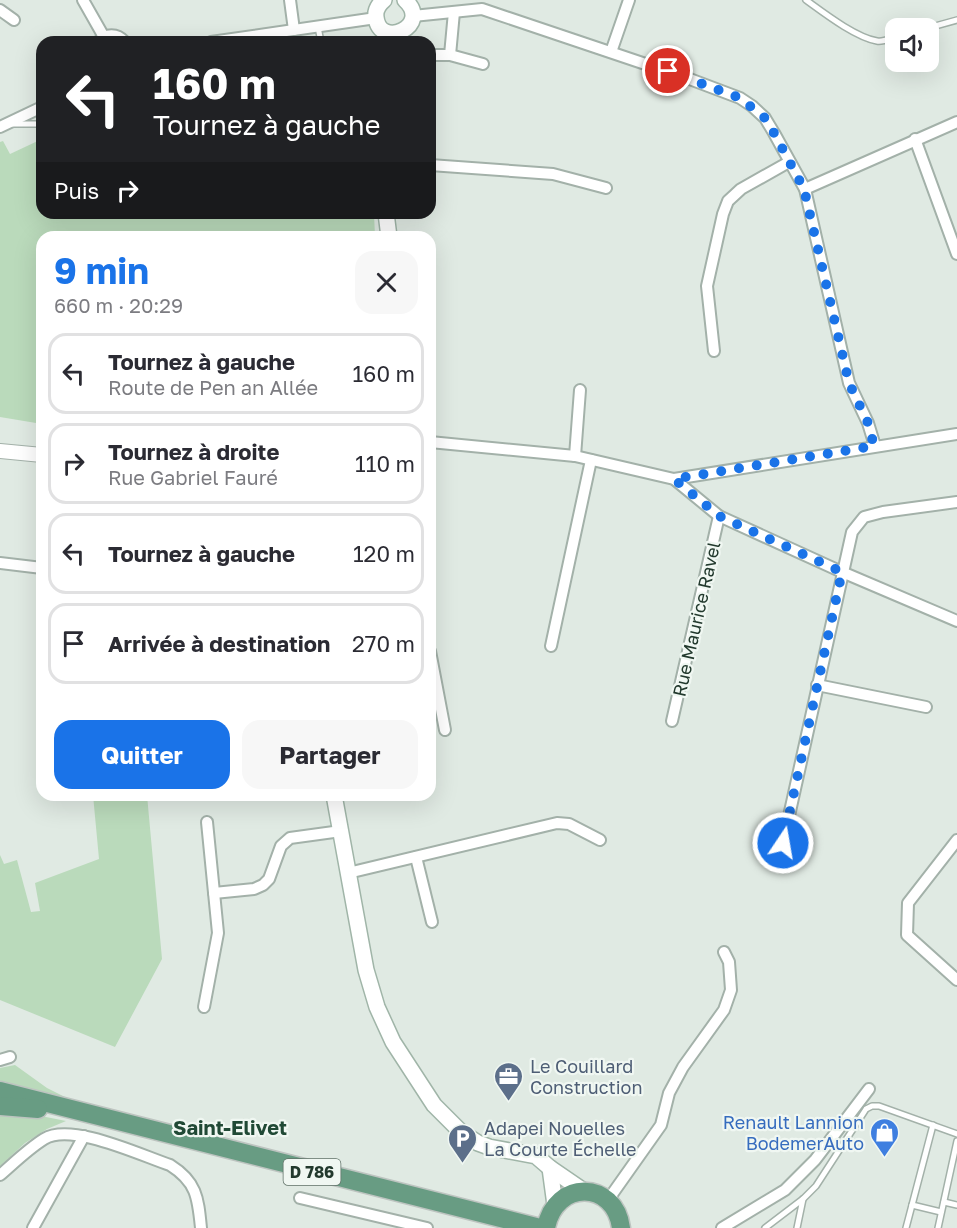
<!DOCTYPE html>
<html lang="fr">
<meta charset="utf-8">
<style>
:root{--surface:#fff;--page:#f7f7f7;--text:#2b2b33;--muted:#7c7c81;--line:#e1e1e2;--accent:#1a73e8}
body{margin:0;font-family:"Golos Text",sans-serif;background:var(--page);color:var(--text);height:100vh;display:flex;flex-direction:column;font-size:22px;white-space:nowrap}
*{box-sizing:border-box;margin:0}
p{font-size:20px;color:var(--muted)}
.icon{flex:none;width:33px;height:33px;fill:none;stroke:currentColor;stroke-width:2;stroke-linecap:round;stroke-linejoin:round}
.map{position:relative;flex:1;overflow:hidden}
.side{position:absolute;left:36px;top:231px;width:400px;height:570px;display:flex;flex-direction:column;background:var(--surface);border-radius:18px;box-shadow:0 6px 24px #0002}
.side>*{flex:none}
.banner{position:absolute;left:36px;top:36px;width:400px;height:183px;border-radius:18px;box-shadow:0 6px 24px #0002;background:#202124;color:#fff;overflow:hidden}
.controls{position:absolute;left:885px;top:18px;display:grid;gap:12px}
.controls a{display:grid;place-items:center;width:54px;height:54px;border-radius:12px;background:var(--surface);box-shadow:0 6px 24px #0002;font-size:30px}
.pin{position:absolute;display:grid;place-items:center;width:51px;height:51px;color:#fff;margin:-26px;border:3px solid #fff;border-radius:50%;box-shadow:0 2px 6px #0007}
.me{position:absolute;width:66px;margin:-33px;rotate:12deg;stroke-linejoin:round;filter:drop-shadow(0 0 4px #0008)}
.turn{display:flex;align-items:center;gap:21px;height:126px;padding:0 18px;font-size:27px}
.turn .icon{width:78px;height:78px;stroke-width:2.5}
.turn b{display:block;font-size:42px;line-height:51px}
.then{display:flex;align-items:center;height:57px;padding:0 18px;background:#0003;gap:12px;font-size:22px}
.round{display:grid;place-items:center;flex:none;width:63px;height:63px;border-radius:18px;background:var(--page)}
.head{display:flex;align-items:center;justify-content:space-between;height:102px;padding:0 18px}
h1{font-size:36px;font-weight:700;line-height:45px;color:var(--accent)}
.cta{display:flex;gap:12px;margin-top:auto;padding:12px 18px}
.cta a{flex:1;height:69px;border-radius:18px;background:var(--accent);color:#fff;font-size:24px;font-weight:700;line-height:69px;text-align:center}
.cta a+a{background:var(--page);color:var(--text)}
ul{padding:0;list-style:none}
li{display:flex;align-items:center;gap:18px;height:81px;margin:0 12px 9px;padding:0 6px;border:3px solid var(--line);border-radius:18px}
li div{flex:1}
li b{display:block;font-size:22px}
li em{font-style:normal}
.map>svg:first-child{display:block}
.green{fill:#badabb}
.lines{fill:none;stroke-linecap:round;stroke-linejoin:round}
.service-casing{stroke:#a3b1a9;stroke-width:8}
.minor-casing{stroke:#a3b1a9;stroke-width:14}
.tertiary-casing{stroke:#a3b1a9;stroke-width:16}
.secondary-casing{stroke:#a0b5a8;stroke-width:18}
.primary-casing{stroke:#bdc4c0;stroke-width:21}
.service{stroke:#fff;stroke-width:5}
.minor{stroke:#fff;stroke-width:10}
.tertiary{stroke:#fff;stroke-width:14}
.secondary{stroke:#fff;stroke-width:15}
.primary{stroke:#689c83;stroke-width:18}
.route{stroke:#1a73e8;stroke-width:10;stroke-dasharray:0 18}
.labels{text-anchor:middle;dominant-baseline:central;stroke-width:4.5;stroke-linejoin:round;paint-order:stroke}
.shield{fill:#f0f7f2;stroke:#607268;stroke-width:1.5}
.shield-label{font-size:16px;font-weight:bold;fill:#22392d}
.street-label{font-size:18px;fill:#22392d;stroke:#f0f7f2}
.service-label{font-size:18px;fill:#4e5e75;stroke:#f0f7f2;text-anchor:start}
.shop-label{font-size:18px;fill:#366cbe;stroke:#f0f7f2;text-anchor:end}
.neighbourhood-label{font-size:20px;font-weight:bold;fill:#204935;stroke:#f0f7f2}
</style>
<div class="map">
<svg width="957" height="1228" viewBox="0 0 957 1228">
<rect width="100%" height="100%" fill="#e0eae3"/>
<g class="green">
<polygon points="42,139 42,213 374,213 375,237 42,237 42,424 0,417 0,142 3,141 10,154"/>
<polygon points="93,795 147,795 162,959 115,1047 0,1000 0,855 4,864 17,860 31,912 40,911 35,883 99,859"/>
<polygon points="15,1065 47,1088 67,1098 0,1086 0,1068"/>
<polygon points="0,1111 21,1112 66,1121 47,1129 25,1143 0,1166"/>
</g>
<g class="lines">
<defs>
<g id="service">
<path d="M806,0C824,13 855,37 877,41C883,42 889,39 896,37"/>
<polyline points="318,27 321,42"/>
<polyline points="928,28 957,20"/>
<polyline points="13,124 38,124 42,122"/>
<polyline points="944,1202 957,1205"/>
<polyline points="912,1205 941,1212"/>
<polyline points="765,1228 803,1199 816,1186 866,1109 872,1106 879,1106 957,1134"/>
<polyline points="797,1228 803,1199"/>
<polyline points="906,1228 933,1125"/>
<polyline points="938,1228 957,1141"/>
</g>
<g id="minor">
<polyline points="83,0 104,37"/>
<polyline points="290,0 294,30"/>
<polyline points="0,10 14,20"/>
<polyline points="413,16 482,9 687,78 740,98 752,106 765,118 774,133 805,189 849,383 868,423 875,446"/>
<path d="M98,42C106,33 117,33 125,42"/>
<polyline points="211,42 376,18"/>
<polyline points="611,52 629,0"/>
<polyline points="430,55 450,55 454,12"/>
<polyline points="450,55 483,64"/>
<polyline points="0,127 42,107"/>
<polyline points="915,139 957,254"/>
<polyline points="430,165 553,174 606,188"/>
<polyline points="805,189 957,122"/>
<polyline points="714,351 707,286 723,214 728,201 741,189 789,162"/>
<polyline points="430,442 575,456 674,479 719,516 842,572 957,621"/>
<polyline points="575,456 580,390"/>
<polyline points="674,479 957,434"/>
<polyline points="0,563 42,568"/>
<polyline points="551,646 591,460"/>
<polyline points="430,651 445,730"/>
<polyline points="817,685 926,707"/>
<polyline points="672,721 719,516"/>
<polyline points="957,840 908,903 907,935 957,980"/>
<polyline points="783,843 852,532 864,517 883,512 957,502"/>
<polyline points="416,857 432,922"/>
<polyline points="348,873 557,823 569,824 600,840"/>
<polyline points="214,893 254,889 263,885 269,879 281,846 290,838 341,831"/>
<polyline points="204,1007 218,933 207,822"/>
<polyline points="0,1060 10,1057"/>
<path d="M0,1175C14,1163 28,1149 44,1139C71,1122 140,1155 170,1165C197,1182 198,1198 201,1228"/>
<polyline points="300,1198 427,1228"/>
<polyline points="608,1200 661,1125 669,1093 683,1067 724,1010 731,990 729,962 724,952"/>
<polyline points="33,1228 84,1136"/>
<polyline points="722,1228 785,1190 815,1160 869,1089"/>
</g>
<polyline id="tertiary" points="0,451 42,455"/>
<g id="secondary">
<path d="M384,0C378,5 375,10 376,17C379,50 433,26 405,0"/>
<polyline points="386,213 389,237"/>
<polyline points="334,795 366,970 377,1007 393,1042 434,1105 461,1132 478,1143 489,1147 536,1156 550,1168 585,1192"/>
<polyline points="550,1168 555,1205"/>
</g>
<g id="primary">
<polyline points="0,1091 540,1228"/>
<polyline points="0,1106 38,1109"/>
<path d="M546,1228C555,1179 615,1180 621,1228"/>
</g>
</defs>
<use href="#service" class="service-casing"/>
<use href="#minor" class="minor-casing"/>
<use href="#tertiary" class="tertiary-casing"/>
<use href="#secondary" class="secondary-casing"/>
<use href="#primary" class="primary-casing"/>
<use href="#service" class="service"/>
<use href="#minor" class="minor"/>
<use href="#tertiary" class="tertiary"/>
<use href="#secondary" class="secondary"/>
<use href="#primary" class="primary"/>
</g>
<g class="lines">
<polyline class="route" points="668,71 740,98 765,118 774,133 804,189 849,383 868,423 874,446 674,479 719,516 842,572 783,843"/>
</g>
<defs>
<symbol id="office-pin" viewBox="-11 -11 22 30"><path d="M0 17L-7.5 6A9.5 9.5 0 1 1 7.5 6Z" fill="#5c6f8a" stroke="#f0f7f2"/><path d="M-6-3h4V-5.5h4V-3h4V5H-6ZM-1-4.5V-3h2v-1.5ZM-6 0V1H6V0Z" fill="#fff"/></symbol>
<symbol id="shop-pin" viewBox="-11 -11 22 30"><path d="M0 17L-7.5 6A9.5 9.5 0 1 1 7.5 6Z" fill="#3f7fe0" stroke="#f0f7f2"/><path d="M-5-2.5h2.3a2.7 3.5 0 0 1 5.4 0H5L5.5 6h-11ZM-1.5-2.5h3a1.5 2.3 0 0 0-3 0Z" fill="#fff"/></symbol>
<symbol id="parking-pin" viewBox="-11 -11 22 30"><path d="M0 17L-7.5 6A9.5 9.5 0 1 1 7.5 6Z" fill="#5c6f8a" stroke="#f0f7f2"/><path d="M-3.5-5.5H1a3.5 3.5 0 0 1 0 7H-1V5.5H-3.5ZM-1-3.4V-.6H.8a1.4 1.4 0 0 0 0-2.8Z" fill="#fff"/></symbol>
</defs>
<g fill-rule="evenodd">
<use href="#office-pin" x="492" y="1060" width="33" height="45"/>
<use href="#shop-pin" x="868" y="1116" width="33" height="45"/>
<use href="#parking-pin" x="446" y="1122" width="33" height="45"/>
</g>
<g class="labels">
<rect class="shield" x="283.5" y="1159" width="57" height="26" rx="4.5"/>
<g class="shield-label">
<text x="312" y="1172">D 786</text>
</g>
<g class="street-label">
<text transform="translate(696 619) rotate(-77)">Rue Maurice Ravel</text>
</g>
<g class="service-label">
<text x="530" y="1066">Le Couillard<tspan x="530" dy="21">Construction</tspan></text>
<text x="484" y="1128">Adapei Nouelles<tspan x="484" dy="21">La Courte Échelle</tspan></text>
</g>
<g class="shop-label">
<text x="864" y="1122">Renault Lannion<tspan x="864" dy="21">BodemerAuto</tspan></text>
</g>
<g class="neighbourhood-label">
<text x="230" y="1127">Saint-Elivet</text>
</g>
</g>
</svg>
<div class="controls">
<a><svg class="icon" aria-label="sound" viewBox="0 0 24 24"><path d="M4 9h4l5-4v14l-5-4H4zM17 9q2 3 0 6"/></svg></a>
</div>
<div class="pin" style="left:668px;top:71px;background:#d93025"><svg class="icon" aria-label="arrive" viewBox="0 0 24 24"><path d="M6 21V4h12l-3 4 3 4H6"/></svg></div>
<svg class="me" style="left:783px;top:843px" viewBox="-20 -20 40 40"><circle r="17" fill="#1a73e8" stroke="#fff" stroke-width="3"/><path d="M0-11L8 9 0 5-8 9z" fill="#fff"/></svg>
<div class="banner">
<div class="turn"><svg class="icon" aria-label="left" viewBox="0 0 24 24"><path d="M17 20v-9H6M10 6l-5 5 5 5"/></svg><div><b>160 m</b>Tournez à gauche</div></div>
<div class="then">Puis<svg class="icon" aria-label="right" viewBox="0 0 24 24"><path d="M7 20v-9h11M14 6l5 5-5 5"/></svg></div>
</div>
<section class="side">
<div class="head"><div><h1>9 min</h1><p>660 m · 20:29</p></div><a class="round"><svg class="icon" aria-label="close" viewBox="0 0 24 24"><path d="M6 6l12 12M18 6L6 18"/></svg></a></div>
<ul>
<li><svg class="icon" aria-label="left" viewBox="0 0 24 24"><path d="M17 20v-9H6M10 6l-5 5 5 5"/></svg><div><b>Tournez à gauche</b><p>Route de Pen an Allée</p></div><em>160 m</em></li>
<li><svg class="icon" aria-label="right" viewBox="0 0 24 24"><path d="M7 20v-9h11M14 6l5 5-5 5"/></svg><div><b>Tournez à droite</b><p>Rue Gabriel Fauré</p></div><em>110 m</em></li>
<li><svg class="icon" aria-label="left" viewBox="0 0 24 24"><path d="M17 20v-9H6M10 6l-5 5 5 5"/></svg><div><b>Tournez à gauche</b></div><em>120 m</em></li>
<li><svg class="icon" aria-label="arrive" viewBox="0 0 24 24"><path d="M6 21V4h12l-3 4 3 4H6"/></svg><div><b>Arrivée à destination</b></div><em>270 m</em></li>
</ul>
<div class="cta"><a>Quitter</a><a>Partager</a></div>
</section>
</div>
